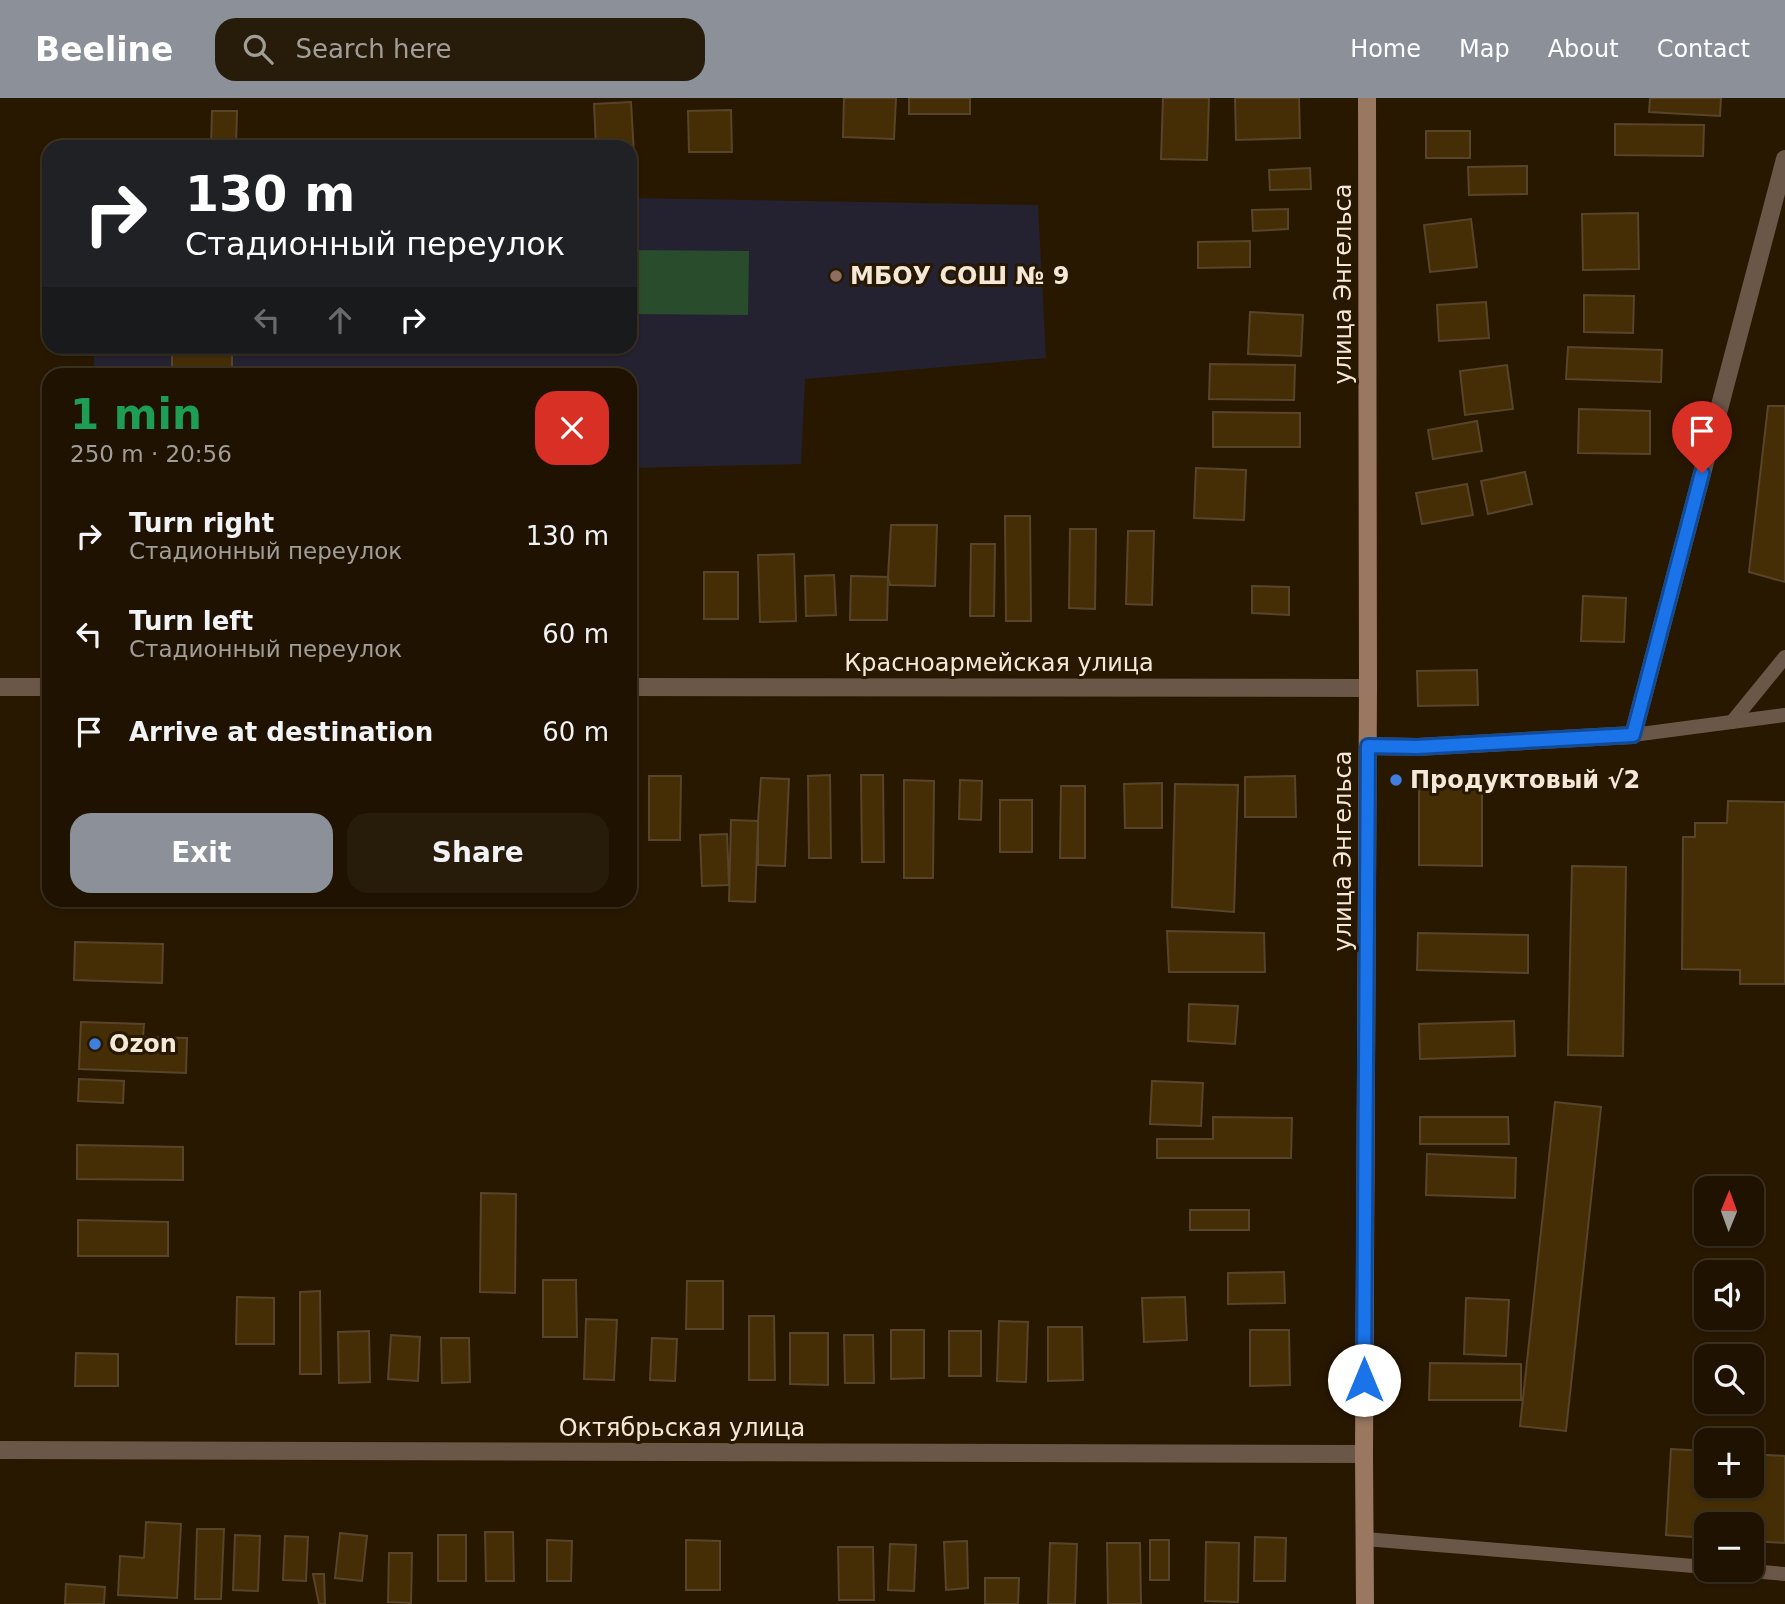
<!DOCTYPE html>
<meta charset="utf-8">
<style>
:root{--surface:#1f1200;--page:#271b0a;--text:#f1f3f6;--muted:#a19e99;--line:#3c3222;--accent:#8c9099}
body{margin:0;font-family:"DejaVu Sans",sans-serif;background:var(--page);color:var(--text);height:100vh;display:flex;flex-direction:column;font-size:26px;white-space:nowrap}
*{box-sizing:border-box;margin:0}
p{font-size:23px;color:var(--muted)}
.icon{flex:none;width:38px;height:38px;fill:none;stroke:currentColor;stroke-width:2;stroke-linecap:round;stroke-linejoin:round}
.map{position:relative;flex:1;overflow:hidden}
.side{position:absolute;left:42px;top:270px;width:595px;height:539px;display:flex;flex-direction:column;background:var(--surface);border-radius:21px;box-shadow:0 2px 5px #0004,0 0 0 2px var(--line)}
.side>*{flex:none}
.guide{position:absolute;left:42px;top:42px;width:595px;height:214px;border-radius:21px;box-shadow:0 2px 5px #0004,0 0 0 2px var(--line);background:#202124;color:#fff;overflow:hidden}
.needle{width:46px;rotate:1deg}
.tools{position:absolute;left:1694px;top:1078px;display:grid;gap:14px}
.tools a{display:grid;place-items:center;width:70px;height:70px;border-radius:14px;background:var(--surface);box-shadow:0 2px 5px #0004,0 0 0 2px var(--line);font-size:35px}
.pin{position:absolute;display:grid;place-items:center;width:60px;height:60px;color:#fff;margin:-72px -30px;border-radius:50% 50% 50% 0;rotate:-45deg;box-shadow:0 0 7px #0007}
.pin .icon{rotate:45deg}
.me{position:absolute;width:77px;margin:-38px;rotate:0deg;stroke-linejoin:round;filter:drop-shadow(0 0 5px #0008)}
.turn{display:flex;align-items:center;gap:24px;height:147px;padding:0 28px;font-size:32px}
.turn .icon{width:91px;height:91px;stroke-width:2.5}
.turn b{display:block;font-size:49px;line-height:60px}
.lanes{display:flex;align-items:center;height:66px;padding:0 28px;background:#0003;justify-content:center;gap:35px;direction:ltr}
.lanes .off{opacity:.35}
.round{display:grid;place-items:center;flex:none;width:74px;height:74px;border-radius:21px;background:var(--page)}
.summary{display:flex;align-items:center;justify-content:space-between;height:119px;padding:0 28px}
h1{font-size:42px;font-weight:700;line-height:52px;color:#1e9e55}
.button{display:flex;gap:14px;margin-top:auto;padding:14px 28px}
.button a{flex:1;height:80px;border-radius:21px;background:var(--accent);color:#fff;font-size:28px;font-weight:700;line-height:80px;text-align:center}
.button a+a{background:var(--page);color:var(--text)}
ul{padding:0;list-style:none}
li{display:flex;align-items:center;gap:21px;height:98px;padding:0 28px}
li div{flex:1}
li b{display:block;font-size:26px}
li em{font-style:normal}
header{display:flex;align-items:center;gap:42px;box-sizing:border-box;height:98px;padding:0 35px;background:var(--accent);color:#fff}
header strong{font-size:33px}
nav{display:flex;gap:38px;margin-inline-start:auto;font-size:24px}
.search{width:490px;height:63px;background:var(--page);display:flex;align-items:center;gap:18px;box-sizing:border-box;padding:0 24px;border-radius:21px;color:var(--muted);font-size:26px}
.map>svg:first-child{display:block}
.education{fill:#242131}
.green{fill:#294c2c}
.building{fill:#452e06;stroke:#574429;stroke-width:2}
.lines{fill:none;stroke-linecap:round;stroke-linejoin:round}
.lane{stroke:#6b5748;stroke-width:14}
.street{stroke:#6b5748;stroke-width:18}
.secondary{stroke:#997761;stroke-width:18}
.route-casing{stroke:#114b97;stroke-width:18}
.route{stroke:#1a73e8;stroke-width:12}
.education-dot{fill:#8d6e63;stroke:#291800;stroke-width:2.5}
.shop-dot{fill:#3f7fe0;stroke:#291800;stroke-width:2.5}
.labels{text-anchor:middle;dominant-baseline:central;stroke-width:6;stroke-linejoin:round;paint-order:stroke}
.poi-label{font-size:24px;font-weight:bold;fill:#f4e8d8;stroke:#291800;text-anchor:start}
.street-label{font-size:24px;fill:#f4e8d8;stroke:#291800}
</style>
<header>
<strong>Beeline</strong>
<div class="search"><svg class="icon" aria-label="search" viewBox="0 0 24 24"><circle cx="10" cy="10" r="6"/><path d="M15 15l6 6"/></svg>Search here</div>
<nav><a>Home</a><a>Map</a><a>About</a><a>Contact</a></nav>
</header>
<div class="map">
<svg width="1785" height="1506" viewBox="0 0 1785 1506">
<rect width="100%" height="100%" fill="#291800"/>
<polygon class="education" points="630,100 1038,107 1046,260 805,281 801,366 630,370 630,276 94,276 94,249 630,248"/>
<polygon class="green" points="630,152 749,153 748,217 630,216"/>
<g class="building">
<polygon points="844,0 896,0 894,41 843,39"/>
<rect x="909" y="0" width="61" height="16"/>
<polygon points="1163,0 1209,0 1207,62 1161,61"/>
<polygon points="1235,0 1299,0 1300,40 1236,42"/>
<polygon points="1650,0 1721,0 1720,18 1649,14"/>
<polygon points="631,4 634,57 630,57 630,49 596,49 594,6"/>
<polygon points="731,12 732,54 689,54 688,13"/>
<polygon points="212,13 237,13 236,49 211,49"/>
<polygon points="1615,26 1704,27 1703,58 1615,57"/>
<rect x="1426" y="33" width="44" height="27"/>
<polygon points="1527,68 1527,96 1469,97 1468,69"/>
<polygon points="1310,70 1311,91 1270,92 1269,72"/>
<polygon points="1288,111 1288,131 1253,133 1252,112"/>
<polygon points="1638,115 1639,171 1583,172 1582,116"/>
<polygon points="1471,121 1477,169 1430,174 1424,127"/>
<polygon points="1250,143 1250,169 1198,170 1198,144"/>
<polygon points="1584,197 1634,198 1633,235 1584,234"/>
<polygon points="1486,204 1489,240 1439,243 1437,207"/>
<polygon points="1250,214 1303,217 1301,258 1248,256"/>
<rect x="172" y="248" width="60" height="28"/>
<polygon points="1568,249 1662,252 1661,284 1566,281"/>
<polygon points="1210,266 1295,267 1294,302 1209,301"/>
<polygon points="1507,267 1513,311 1465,317 1460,273"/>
<polygon points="1768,308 1785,308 1785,484 1749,474"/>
<polygon points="1579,311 1650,313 1650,356 1578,355"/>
<polygon points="1213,314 1300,315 1300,349 1213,349"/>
<polygon points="1477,323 1482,353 1433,361 1428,332"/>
<polygon points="1196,370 1246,372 1244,422 1194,420"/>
<polygon points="1525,374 1532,406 1488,416 1481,383"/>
<polygon points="1467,386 1473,417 1422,426 1416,395"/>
<polygon points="1005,418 1030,418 1031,523 1006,523"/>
<polygon points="891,427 937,427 935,488 890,487 888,479"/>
<polygon points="1070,431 1096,431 1095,511 1069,510"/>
<polygon points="1128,433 1154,433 1152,507 1126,506"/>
<polygon points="971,446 995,446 994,518 970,518"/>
<polygon points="794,456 796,523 760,524 758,457"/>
<rect x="630" y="473" width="8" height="50"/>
<rect x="704" y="474" width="34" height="47"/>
<polygon points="834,477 836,517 806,518 805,478"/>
<polygon points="851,478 888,479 887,522 850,522"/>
<polygon points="1252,488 1289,489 1289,517 1252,515"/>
<polygon points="1583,498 1626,500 1624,544 1581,543"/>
<polygon points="1477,572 1478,607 1418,608 1417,573"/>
<polygon points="830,677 831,760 809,760 808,678"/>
<polygon points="861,677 883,677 884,764 862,764"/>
<polygon points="649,678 681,678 680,742 649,742"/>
<polygon points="1295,678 1296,719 1245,719 1245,679"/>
<polygon points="761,680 789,681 785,768 758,767 758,723"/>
<polygon points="1419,681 1482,681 1482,768 1419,767"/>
<polygon points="904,682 934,683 933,780 904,780"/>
<polygon points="960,682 982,683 981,722 959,721"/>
<polygon points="1162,685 1162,730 1125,730 1124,686"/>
<polygon points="1175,686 1238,687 1234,814 1172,809"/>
<polygon points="1061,688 1085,688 1085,760 1060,760"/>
<rect x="1000" y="702" width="32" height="52"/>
<polygon points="1728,703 1785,704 1785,886 1740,886 1740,872 1682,871 1683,739 1695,739 1695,725 1727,725"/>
<polygon points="731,722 758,723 755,804 729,803"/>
<polygon points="727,736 729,787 702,788 700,737"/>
<polygon points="1572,768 1626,769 1623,958 1568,957"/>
<polygon points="1167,833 1264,835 1265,874 1169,874"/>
<polygon points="1418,835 1528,837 1528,875 1417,872"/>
<polygon points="75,844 163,846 162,885 74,882"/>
<polygon points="1189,906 1238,908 1235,946 1188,943"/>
<polygon points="1514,923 1515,958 1420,961 1419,926"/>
<polygon points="81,924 144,926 143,939 187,940 186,975 79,971"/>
<polygon points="79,981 124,983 123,1005 78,1003"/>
<polygon points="1152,983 1203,985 1201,1028 1150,1026"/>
<polygon points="1555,1004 1601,1009 1566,1333 1520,1328"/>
<polygon points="1213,1019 1292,1020 1291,1060 1157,1060 1157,1041 1213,1041"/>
<polygon points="1420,1019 1508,1019 1509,1046 1420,1046"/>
<polygon points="77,1047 183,1049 183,1082 77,1081"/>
<polygon points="1427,1056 1516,1060 1515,1100 1426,1097"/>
<polygon points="481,1095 516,1096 515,1195 480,1194"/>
<rect x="1190" y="1112" width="59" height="20"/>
<polygon points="78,1122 168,1124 168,1158 78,1158"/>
<polygon points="1284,1174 1285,1205 1228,1206 1228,1175"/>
<polygon points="543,1182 576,1182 577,1239 543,1239"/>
<polygon points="687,1183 723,1183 723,1231 686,1231"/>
<polygon points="320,1193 321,1276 300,1276 300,1194"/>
<polygon points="237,1199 274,1200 274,1246 236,1246"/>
<polygon points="1185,1199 1187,1242 1144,1244 1142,1200"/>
<polygon points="1466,1200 1509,1202 1506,1258 1464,1256"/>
<polygon points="749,1218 774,1218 775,1282 749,1282"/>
<polygon points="586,1221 617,1222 614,1282 584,1281"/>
<polygon points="999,1223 1028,1224 1026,1284 997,1283"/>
<polygon points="1048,1229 1082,1229 1083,1282 1048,1283"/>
<polygon points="891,1232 924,1232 924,1280 891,1281"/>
<polygon points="1250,1232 1289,1232 1290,1287 1250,1288"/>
<polygon points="369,1233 370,1284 339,1285 338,1234"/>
<rect x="949" y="1233" width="32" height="45"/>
<polygon points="790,1235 828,1235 828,1287 790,1286"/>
<polygon points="391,1237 420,1239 418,1283 388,1281"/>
<polygon points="844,1237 873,1237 874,1285 845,1285"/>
<polygon points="441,1240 469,1240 470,1284 442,1285"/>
<polygon points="652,1240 677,1241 675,1283 650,1282"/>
<polygon points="76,1255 118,1256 118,1288 75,1288"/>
<polygon points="1430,1265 1521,1266 1521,1302 1429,1302"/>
<polygon points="1671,1351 1706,1353 1706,1388 1752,1388 1752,1356 1785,1358 1785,1445 1752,1443 1752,1426 1706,1426 1706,1440 1666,1437"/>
<polygon points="146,1424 181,1426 177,1500 118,1497 120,1458 144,1460"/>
<polygon points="197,1431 224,1431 221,1501 195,1501"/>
<polygon points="485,1434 513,1434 514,1483 486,1483"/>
<polygon points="340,1435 367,1438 362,1483 335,1480"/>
<polygon points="235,1437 260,1438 258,1493 233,1492"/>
<rect x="438" y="1437" width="28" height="46"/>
<polygon points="285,1438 308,1439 306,1483 283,1482"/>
<polygon points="1255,1439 1286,1440 1285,1483 1254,1483"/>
<polygon points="547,1442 572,1443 571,1483 547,1483"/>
<polygon points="686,1442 720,1443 720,1492 686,1492"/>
<rect x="1150" y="1442" width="19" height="40"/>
<polygon points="967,1443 968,1490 946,1492 944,1444"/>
<polygon points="1206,1444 1239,1445 1238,1504 1205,1503"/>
<polygon points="1050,1445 1077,1446 1075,1506 1048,1506"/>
<polygon points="1107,1445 1140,1445 1141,1506 1108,1506"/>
<polygon points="890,1446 916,1447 914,1493 888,1492"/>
<polygon points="838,1449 873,1449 874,1502 839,1502"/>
<polygon points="389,1455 412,1455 411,1505 388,1504"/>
<polygon points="313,1476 324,1476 325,1506 319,1506"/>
<polygon points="985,1480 1019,1480 1018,1506 985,1506"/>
<polygon points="66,1486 105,1489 104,1506 65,1506"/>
</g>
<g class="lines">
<g class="lane">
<polyline points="1732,624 1785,559"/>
<polyline points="1633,637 1785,617"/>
<polyline points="1365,1441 1706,1469"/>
<polyline points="1738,1472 1785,1476"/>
</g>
<g class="street">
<polyline points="0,589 49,589"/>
<polyline points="630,589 1368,590"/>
<polyline points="1368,648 1417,649 1633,637 1785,61"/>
<polyline points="0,1352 1364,1356"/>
</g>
<polyline class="secondary" points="1365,1506 1364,1356 1368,590 1367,0"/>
</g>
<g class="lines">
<defs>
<polyline id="route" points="1364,1282 1368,648 1417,649 1633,637 1702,375"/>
</defs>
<use href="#route" class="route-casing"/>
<use href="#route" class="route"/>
</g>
<circle class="education-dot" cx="836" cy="178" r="7"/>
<g class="shop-dot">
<circle cx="1396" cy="682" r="7"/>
<circle cx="95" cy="946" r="7"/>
</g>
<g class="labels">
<g class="poi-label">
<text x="850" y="178">МБОУ СОШ № 9</text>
<text x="1410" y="682">Продуктовый √2</text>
<text x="109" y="946">Ozon</text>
</g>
<g class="street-label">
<text transform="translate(1343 186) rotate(-90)">улица Энгельса</text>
<text x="999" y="565">Красноармейская улица</text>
<text transform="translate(1343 753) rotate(-90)">улица Энгельса</text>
<text x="682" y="1330">Октябрьская улица</text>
</g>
</g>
</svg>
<div class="tools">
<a><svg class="needle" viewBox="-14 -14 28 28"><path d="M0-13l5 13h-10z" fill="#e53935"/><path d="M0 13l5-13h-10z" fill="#a19e99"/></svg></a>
<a><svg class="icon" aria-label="sound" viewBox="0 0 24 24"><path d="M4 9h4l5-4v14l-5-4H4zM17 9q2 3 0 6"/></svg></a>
<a><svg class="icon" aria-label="search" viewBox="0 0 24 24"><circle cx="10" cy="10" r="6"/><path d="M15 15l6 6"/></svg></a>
<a>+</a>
<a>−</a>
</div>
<div class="pin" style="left:1702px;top:375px;background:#d93025"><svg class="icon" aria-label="arrive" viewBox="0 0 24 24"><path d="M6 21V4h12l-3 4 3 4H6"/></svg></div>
<svg class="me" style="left:1364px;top:1282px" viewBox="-20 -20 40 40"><circle r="19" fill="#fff"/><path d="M0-13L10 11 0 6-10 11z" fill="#1a73e8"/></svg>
<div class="guide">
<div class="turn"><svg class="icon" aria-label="right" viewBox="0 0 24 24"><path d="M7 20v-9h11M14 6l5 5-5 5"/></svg><div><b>130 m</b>Стадионный переулок</div></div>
<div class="lanes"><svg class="icon off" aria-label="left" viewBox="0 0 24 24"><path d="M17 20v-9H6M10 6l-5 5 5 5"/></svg><svg class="icon off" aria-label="ahead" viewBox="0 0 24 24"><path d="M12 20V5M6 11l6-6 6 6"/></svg><svg class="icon" aria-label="right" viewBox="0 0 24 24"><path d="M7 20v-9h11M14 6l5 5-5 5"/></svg></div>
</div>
<section class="side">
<div class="summary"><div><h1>1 min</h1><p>250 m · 20:56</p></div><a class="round" style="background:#d93025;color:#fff"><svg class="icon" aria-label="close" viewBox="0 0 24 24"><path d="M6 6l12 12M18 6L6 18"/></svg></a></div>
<ul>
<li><svg class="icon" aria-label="right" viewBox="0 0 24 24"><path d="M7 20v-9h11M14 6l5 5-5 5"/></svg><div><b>Turn right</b><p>Стадионный переулок</p></div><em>130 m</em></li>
<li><svg class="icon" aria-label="left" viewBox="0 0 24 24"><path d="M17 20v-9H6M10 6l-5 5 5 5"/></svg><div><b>Turn left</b><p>Стадионный переулок</p></div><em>60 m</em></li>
<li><svg class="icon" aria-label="arrive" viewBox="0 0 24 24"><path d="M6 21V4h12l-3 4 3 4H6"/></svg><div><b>Arrive at destination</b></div><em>60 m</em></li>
</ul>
<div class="button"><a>Exit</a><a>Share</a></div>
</section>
</div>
